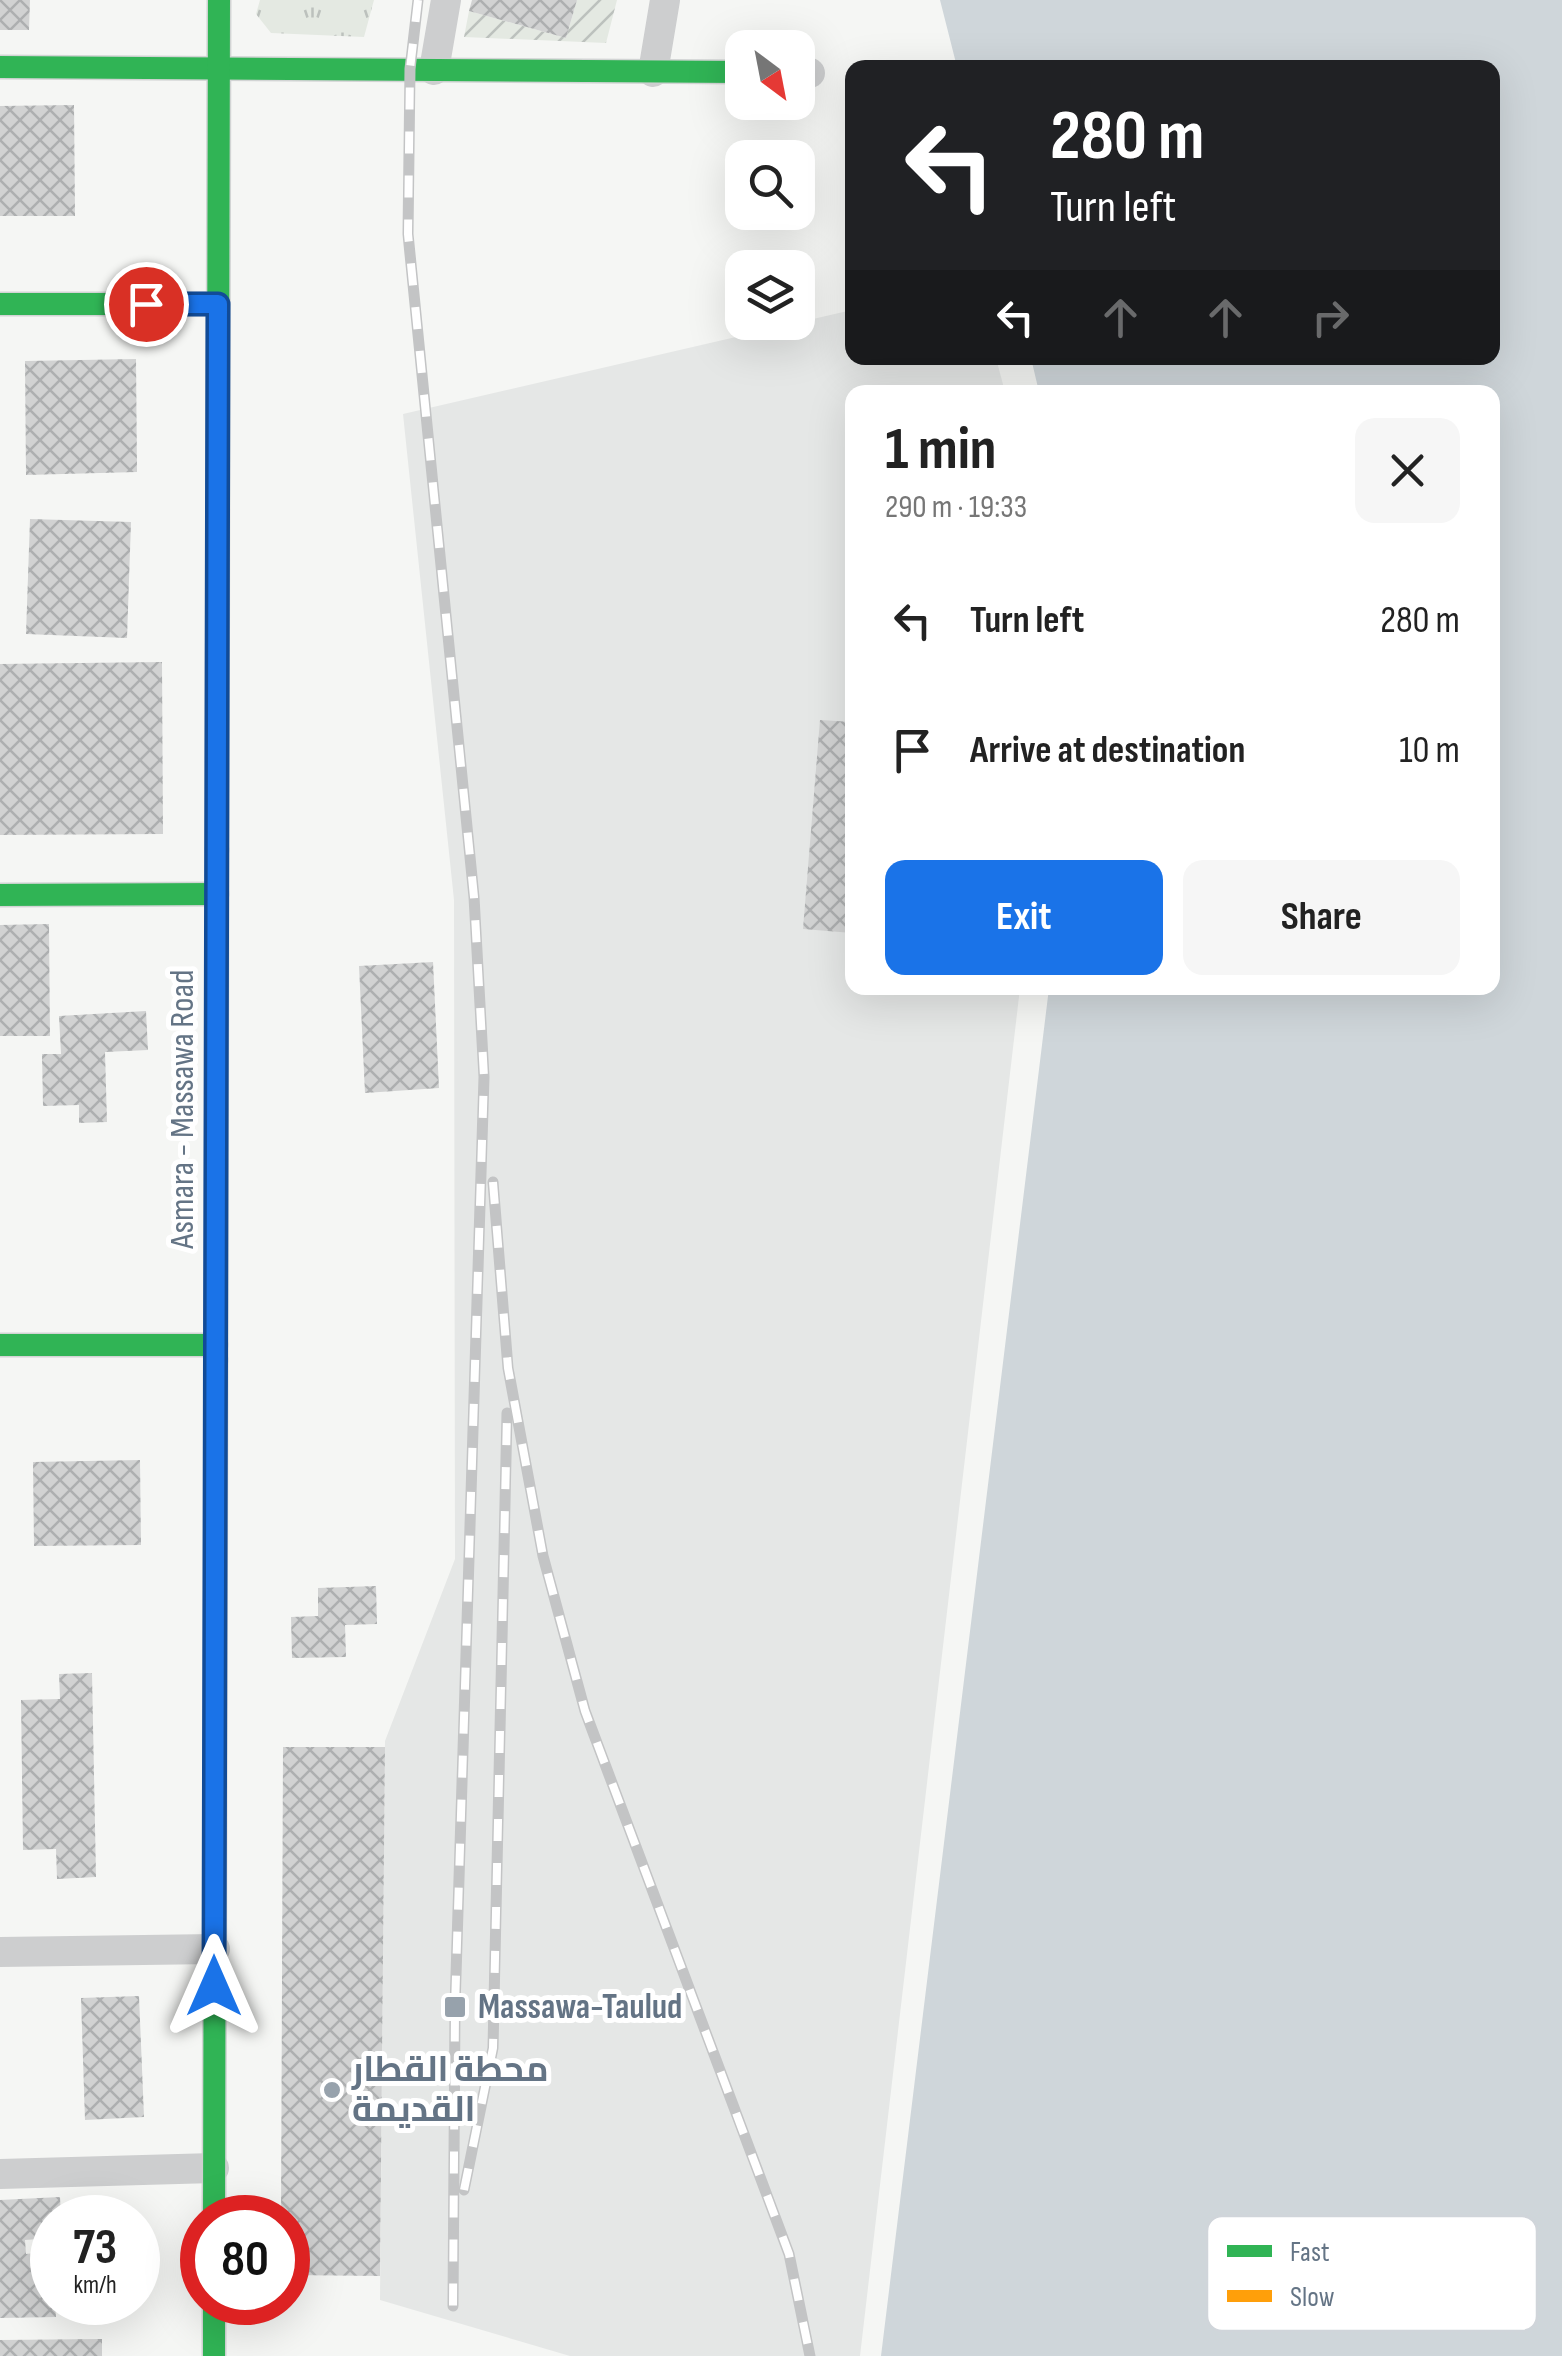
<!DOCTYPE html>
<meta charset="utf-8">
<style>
:root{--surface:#fff;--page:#f6f6f6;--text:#222;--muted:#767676;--accent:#1a73e8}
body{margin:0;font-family:"Sofia Sans Condensed",Cairo,sans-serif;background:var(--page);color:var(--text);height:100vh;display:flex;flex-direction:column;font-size:38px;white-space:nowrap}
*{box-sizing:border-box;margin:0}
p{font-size:32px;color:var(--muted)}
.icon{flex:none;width:55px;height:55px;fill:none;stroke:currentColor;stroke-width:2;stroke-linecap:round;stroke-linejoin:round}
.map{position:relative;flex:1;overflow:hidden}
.panel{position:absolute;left:845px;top:385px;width:655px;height:610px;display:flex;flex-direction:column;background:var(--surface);border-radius:20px;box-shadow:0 10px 40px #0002}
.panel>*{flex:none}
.banner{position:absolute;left:845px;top:60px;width:655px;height:305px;border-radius:20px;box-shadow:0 10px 40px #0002;background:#202124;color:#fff;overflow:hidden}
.needle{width:65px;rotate:148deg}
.tools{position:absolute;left:725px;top:30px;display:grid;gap:20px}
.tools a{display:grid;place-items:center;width:90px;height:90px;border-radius:20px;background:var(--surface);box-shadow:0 10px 40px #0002;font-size:50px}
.speed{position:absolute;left:30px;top:2195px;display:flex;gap:20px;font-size:50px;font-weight:700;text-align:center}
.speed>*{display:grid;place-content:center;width:130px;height:130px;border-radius:50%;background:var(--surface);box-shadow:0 10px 40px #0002;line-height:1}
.speed small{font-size:25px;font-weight:400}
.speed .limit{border:15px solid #d22;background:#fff;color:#111}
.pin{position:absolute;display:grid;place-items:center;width:85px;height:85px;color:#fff;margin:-42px;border:5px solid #fff;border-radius:50%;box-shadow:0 2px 10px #0007}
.me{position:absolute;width:110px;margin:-55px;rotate:0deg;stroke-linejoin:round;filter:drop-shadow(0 0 8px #0008)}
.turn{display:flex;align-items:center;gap:35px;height:210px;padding:0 40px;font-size:45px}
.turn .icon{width:130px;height:130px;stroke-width:2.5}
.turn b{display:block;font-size:70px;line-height:85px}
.lanes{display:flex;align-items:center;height:95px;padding:0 40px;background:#0003;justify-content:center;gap:50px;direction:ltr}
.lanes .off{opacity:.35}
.round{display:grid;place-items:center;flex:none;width:105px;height:105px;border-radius:20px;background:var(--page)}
.summary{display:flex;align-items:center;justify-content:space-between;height:170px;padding:0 40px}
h1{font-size:60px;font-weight:700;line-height:75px}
.cta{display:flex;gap:20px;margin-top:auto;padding:20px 40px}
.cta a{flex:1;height:115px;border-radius:20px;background:var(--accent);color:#fff;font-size:40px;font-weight:700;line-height:115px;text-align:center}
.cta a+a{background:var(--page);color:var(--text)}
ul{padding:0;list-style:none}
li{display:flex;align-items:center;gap:30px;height:130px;padding:0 40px}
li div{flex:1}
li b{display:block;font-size:38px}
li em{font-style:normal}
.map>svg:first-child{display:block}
.built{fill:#e5e7e6}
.grass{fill:url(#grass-tufts)}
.garden{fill:url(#garden-furrows)}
.water{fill:#cfd6da}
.building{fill:url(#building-cross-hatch)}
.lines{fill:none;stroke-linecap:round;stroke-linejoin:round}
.fast-casing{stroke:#d2d4d4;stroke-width:25}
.slow-casing{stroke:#d2d4d4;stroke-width:25}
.street{stroke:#cdcecf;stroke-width:30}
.fast{stroke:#30b455;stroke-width:22}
.slow{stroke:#ff9f0a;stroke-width:22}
.rail-casing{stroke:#c3c4c5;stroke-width:11}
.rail{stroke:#fff;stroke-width:8;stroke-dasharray:22;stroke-linecap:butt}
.route-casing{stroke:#114b97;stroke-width:25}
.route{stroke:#1a73e8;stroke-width:18}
.poi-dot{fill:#97a2ac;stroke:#fff;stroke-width:4}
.labels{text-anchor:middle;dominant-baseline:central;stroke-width:10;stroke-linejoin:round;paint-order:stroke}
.street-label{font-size:35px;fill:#647485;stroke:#fff}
.poi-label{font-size:35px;font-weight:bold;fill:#647485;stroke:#fff;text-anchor:start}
.key{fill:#fff;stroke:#d0d5da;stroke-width:2.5}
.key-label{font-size:28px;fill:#647485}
</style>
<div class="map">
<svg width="1562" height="2356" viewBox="0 0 1562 2356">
<defs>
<pattern id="grass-tufts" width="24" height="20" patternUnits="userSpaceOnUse" patternTransform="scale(2.5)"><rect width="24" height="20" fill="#e4e9e2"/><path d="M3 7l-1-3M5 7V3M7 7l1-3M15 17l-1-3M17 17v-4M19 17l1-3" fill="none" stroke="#bcc1bd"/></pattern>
<pattern id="garden-furrows" width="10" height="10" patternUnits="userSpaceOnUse" patternTransform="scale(2.5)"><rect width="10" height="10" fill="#e4e9e2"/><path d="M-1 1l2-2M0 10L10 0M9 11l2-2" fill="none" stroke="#bcc1bd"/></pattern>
<pattern id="building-cross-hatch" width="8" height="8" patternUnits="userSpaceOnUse" patternTransform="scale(2.5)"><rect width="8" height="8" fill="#d1d2d2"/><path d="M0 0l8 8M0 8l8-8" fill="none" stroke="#adafb0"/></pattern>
</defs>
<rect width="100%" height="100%" fill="#f5f6f4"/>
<polygon class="built" points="852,310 852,358 996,358 1005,392 852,392 852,988 1020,988 860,2356 570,2356 380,2300 385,1741 455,1559 454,900 403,414"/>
<polygon class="grass" points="260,0 374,0 364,37 271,33 256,14"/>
<polygon class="garden" points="577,0 617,0 606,43 464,37 469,11 566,38"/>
<polygon class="water" points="940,0 1562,0 1562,2356 881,2356 1049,988 1492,988 1492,392 1039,392 1031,358 1492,358 1492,68 957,67"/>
<g class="building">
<polygon points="0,0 30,0 29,30 0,30"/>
<polygon points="472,0 577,0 566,38 469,11"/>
<polygon points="74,105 75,216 0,216 0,106"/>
<polygon points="136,359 137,472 26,475 25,361"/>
<polygon points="30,519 131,522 127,638 26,634"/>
<polygon points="162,662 163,834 0,835 0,664"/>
<polygon points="820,720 852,722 852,933 803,929"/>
<polygon points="49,924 50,1036 0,1036 0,925"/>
<polygon points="433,962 439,1088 365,1093 359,966"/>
<polygon points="146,1011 148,1050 105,1052 107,1122 79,1123 79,1105 43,1106 42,1054 61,1054 59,1016"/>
<polygon points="140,1460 141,1545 34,1546 33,1462"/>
<polygon points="376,1586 377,1624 345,1625 346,1657 292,1658 291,1617 318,1616 318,1588"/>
<polygon points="92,1673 96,1877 57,1879 56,1849 23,1850 21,1700 60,1699 59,1674"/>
<polygon points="283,1747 385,1747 380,2276 288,2275 288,2218 281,2218"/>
<polygon points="139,1996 144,2117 85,2120 81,1998"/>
<polygon points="60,2197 61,2218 52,2218 52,2238 25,2240 26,2254 52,2251 56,2317 0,2318 0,2200"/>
<polygon points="102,2339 102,2356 0,2356 0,2340"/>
</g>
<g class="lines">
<defs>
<g id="fast">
<polyline points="0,67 742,72"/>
<polyline points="0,304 218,304"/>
<polyline points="217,850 219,0"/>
<polyline points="0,895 217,894"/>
<polyline points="0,1345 216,1345"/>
<polyline points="214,2218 216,1360"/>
<polyline points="214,2302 214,2356"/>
</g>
<polyline id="slow" points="216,1360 217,850"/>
</defs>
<use href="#fast" class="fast-casing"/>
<use href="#slow" class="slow-casing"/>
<g class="street">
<polyline points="434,70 446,0"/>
<polyline points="653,72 665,0"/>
<polyline points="798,73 810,73"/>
<polyline points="0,1952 215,1949"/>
<polyline points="0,2174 214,2168"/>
</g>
<use href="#fast" class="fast"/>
<use href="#slow" class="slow"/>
<defs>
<g id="rail">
<polyline points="418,0 410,69 408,234 474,897 484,1077 455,2007 453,2306"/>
<polyline points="493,1182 508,1368 543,1556 585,1711 789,2254 810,2356"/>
<polyline points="464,2190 493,2048 507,1413"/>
</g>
</defs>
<use href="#rail" class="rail-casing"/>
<use href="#rail" class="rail"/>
</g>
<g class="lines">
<defs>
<polyline id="route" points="146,304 218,304 214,1986"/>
</defs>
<use href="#route" class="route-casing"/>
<use href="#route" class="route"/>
</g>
<g class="poi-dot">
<rect x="443" y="1995" width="24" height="24" rx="5"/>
<circle cx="332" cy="2090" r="10"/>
</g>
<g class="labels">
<g class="street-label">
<text transform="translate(182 1109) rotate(-90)">Asmara - Massawa Road</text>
</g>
<g class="poi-label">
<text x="478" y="2007">Massawa-Taulud</text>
<text x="352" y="2070">محطة القطار<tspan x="352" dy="40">القديمة</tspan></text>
</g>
</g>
<rect x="1207" y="2216" width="330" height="115" rx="15" class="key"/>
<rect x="1227" y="2245" width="45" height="12" fill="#30b455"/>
<rect x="1227" y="2290" width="45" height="12" fill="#ff9f0a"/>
<g class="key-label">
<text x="1290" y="2261">Fast</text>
<text x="1290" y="2306">Slow</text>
</g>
</svg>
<div class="tools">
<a><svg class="needle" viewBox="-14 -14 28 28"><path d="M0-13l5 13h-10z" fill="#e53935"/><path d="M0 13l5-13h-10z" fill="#767676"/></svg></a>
<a><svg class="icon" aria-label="search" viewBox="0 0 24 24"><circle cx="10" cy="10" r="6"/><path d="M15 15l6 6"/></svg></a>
<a><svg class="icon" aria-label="layers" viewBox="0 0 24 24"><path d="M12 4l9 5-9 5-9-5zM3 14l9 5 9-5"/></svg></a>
</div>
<div class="speed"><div>73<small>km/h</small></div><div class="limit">80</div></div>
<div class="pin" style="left:146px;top:304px;background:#d93025"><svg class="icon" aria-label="arrive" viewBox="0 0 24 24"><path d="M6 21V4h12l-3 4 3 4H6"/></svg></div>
<svg class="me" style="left:214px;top:1986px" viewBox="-20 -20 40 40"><path d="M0-17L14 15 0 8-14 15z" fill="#1a73e8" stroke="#fff" stroke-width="4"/></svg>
<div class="banner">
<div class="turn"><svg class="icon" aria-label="left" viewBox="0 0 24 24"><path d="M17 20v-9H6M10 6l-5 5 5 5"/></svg><div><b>280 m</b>Turn left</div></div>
<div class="lanes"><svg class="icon" aria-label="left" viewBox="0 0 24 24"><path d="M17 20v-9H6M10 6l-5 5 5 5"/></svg><svg class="icon off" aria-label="ahead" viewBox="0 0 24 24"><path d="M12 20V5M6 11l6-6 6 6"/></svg><svg class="icon off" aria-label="ahead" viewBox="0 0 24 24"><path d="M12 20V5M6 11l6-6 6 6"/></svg><svg class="icon off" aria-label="right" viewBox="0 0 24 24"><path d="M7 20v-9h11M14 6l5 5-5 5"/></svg></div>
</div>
<section class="panel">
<div class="summary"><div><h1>1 min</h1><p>290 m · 19:33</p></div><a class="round"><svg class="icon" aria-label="close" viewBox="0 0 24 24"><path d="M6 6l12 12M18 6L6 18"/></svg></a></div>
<ul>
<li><svg class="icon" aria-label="left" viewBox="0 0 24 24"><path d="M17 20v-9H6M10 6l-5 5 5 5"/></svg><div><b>Turn left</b></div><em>280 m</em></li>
<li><svg class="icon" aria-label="arrive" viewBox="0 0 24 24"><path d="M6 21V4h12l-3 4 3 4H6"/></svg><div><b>Arrive at destination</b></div><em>10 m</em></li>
</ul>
<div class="cta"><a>Exit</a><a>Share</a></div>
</section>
</div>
